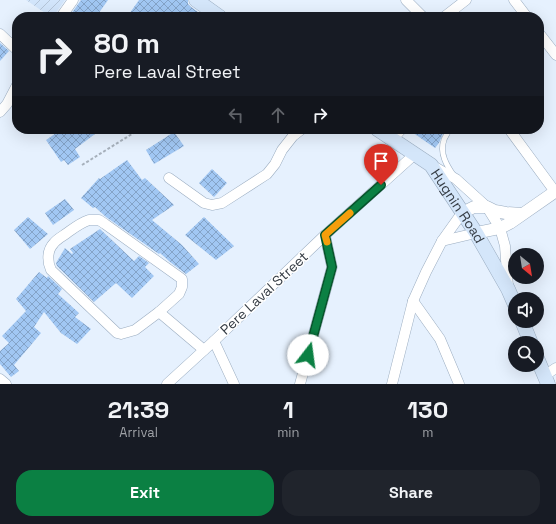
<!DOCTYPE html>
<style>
:root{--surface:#171b24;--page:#20242c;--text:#f1f3f6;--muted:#9ea1a6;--accent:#0b8043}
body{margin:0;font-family:"Space Grotesk",sans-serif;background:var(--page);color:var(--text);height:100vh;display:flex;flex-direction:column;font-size:15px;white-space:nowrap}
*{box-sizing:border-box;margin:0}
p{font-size:13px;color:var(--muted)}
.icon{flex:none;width:22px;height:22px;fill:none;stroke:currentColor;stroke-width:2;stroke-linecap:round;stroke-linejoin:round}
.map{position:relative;height:384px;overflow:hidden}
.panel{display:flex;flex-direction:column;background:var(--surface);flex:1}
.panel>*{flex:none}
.guide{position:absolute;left:12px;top:12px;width:532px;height:122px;border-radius:16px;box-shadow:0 4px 16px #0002;background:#171b24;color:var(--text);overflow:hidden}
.needle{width:26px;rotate:150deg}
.tools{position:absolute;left:508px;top:248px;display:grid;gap:8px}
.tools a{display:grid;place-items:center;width:36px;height:36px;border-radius:50%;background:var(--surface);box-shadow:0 4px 16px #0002;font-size:20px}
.pin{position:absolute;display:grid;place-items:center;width:34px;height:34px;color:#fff;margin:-41px -17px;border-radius:50% 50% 50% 0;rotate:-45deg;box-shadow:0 0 4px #0007}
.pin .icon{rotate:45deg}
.me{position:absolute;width:44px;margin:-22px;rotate:15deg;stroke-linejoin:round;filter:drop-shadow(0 0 3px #0008)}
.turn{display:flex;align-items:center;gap:14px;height:84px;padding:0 16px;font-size:18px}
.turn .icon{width:52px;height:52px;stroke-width:2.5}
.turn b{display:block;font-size:28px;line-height:34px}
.lanes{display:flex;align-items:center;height:38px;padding:0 16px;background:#0003;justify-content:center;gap:20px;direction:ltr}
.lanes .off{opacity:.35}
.eta{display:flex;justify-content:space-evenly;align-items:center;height:68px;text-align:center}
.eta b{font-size:24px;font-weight:700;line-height:28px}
.primary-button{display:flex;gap:8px;margin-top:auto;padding:8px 16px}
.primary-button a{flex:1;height:46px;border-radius:16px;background:var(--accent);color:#fff;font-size:16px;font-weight:700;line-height:46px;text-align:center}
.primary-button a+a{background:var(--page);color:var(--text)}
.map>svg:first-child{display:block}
.industrial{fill:url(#industrial-furrows)}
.building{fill:url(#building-cross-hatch)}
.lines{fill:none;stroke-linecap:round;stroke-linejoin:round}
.service-casing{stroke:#9badc1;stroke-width:6}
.minor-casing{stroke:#9badc1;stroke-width:11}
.tertiary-casing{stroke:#9badc1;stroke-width:13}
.secondary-casing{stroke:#9badc1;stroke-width:15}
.path{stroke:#a7b1bc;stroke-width:2;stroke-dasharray:3 2;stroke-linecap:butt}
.service{stroke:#fff;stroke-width:5}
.minor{stroke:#fff;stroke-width:10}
.tertiary{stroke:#fff;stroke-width:12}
.secondary{stroke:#d4e6fa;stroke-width:14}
.route-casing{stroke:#07532c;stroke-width:10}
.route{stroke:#0b8043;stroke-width:7}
.slow{stroke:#f59e0b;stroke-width:7}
.labels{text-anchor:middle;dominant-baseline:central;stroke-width:3;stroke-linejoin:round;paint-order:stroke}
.street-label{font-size:14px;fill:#363d45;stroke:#fff}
</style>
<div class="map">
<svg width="556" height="384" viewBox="0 0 556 384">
<defs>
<pattern id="industrial-furrows" width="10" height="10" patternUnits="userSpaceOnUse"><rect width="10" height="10" fill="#d2e5fb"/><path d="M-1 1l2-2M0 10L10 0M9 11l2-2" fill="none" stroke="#b5c5d8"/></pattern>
<pattern id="building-cross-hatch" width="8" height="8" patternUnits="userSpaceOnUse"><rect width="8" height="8" fill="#a1c7f3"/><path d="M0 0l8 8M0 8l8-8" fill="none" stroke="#84a3c7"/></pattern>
</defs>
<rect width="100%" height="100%" fill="#e6f1fe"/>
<polygon class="industrial" points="26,0 65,0 53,17 51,17"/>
<g class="building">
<polygon points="81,0 108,0 96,17 69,17"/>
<polygon points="139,0 188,0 188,4 191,7 205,17 127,17"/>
<polygon points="0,43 9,51 0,61"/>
<polygon points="62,129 64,133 69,129 91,129 95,134 75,149 80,157 68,165 64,160 61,162 46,140"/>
<polygon points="409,129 445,129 439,143 435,148 409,130"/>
<polygon points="174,132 184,146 154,164 146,150"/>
<polygon points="127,160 142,180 145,178 174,205 152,220 182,245 199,264 186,274 170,262 160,253 159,254 106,217 95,207 93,208 81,198 99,178 100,179"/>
<polygon points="212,169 227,183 214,197 199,183"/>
<polygon points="65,199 74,210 53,225 45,213"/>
<polygon points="28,217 48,234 30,249 14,230"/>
<polygon points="204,217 234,246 216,260 185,235"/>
<polygon points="100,229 134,261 139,256 149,263 145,267 154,276 132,298 116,283 94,302 57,266 56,263 65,248 72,254 73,253 70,249"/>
<polygon points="39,272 47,278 48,276 62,289 58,294 79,313 75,317 91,329 77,344 61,333 44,312 34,327 41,333 14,365 19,371 11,377 0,364 0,351 9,343 2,336 26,311 16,299"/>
</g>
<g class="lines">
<defs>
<g id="service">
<path d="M449,129C448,134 445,136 444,140C439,153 447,166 454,176"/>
<polyline points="395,140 405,129"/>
</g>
<g id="minor">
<polyline points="406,0 423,17"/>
<polyline points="514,0 527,17"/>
<polyline points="61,17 73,0"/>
<polyline points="444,17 466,0"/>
<polyline points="539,33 556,55"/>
<polyline points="0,34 17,50"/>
<polyline points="0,112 7,104 17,85"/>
<polyline points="509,129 556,193"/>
<polyline points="433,166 456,179 487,207 500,228 505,246 508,287"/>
<polyline points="169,178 204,203 212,205 222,203 267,174 275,164 282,150 293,136 302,129"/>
<path d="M89,220H99L105,224L182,279V287L179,294L159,312L135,330L121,334L117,333L51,270C47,261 47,250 54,243C57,239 63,236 67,233C74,228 80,223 89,220Z"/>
<polyline points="442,241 476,233"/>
<polyline points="413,301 440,339 459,384"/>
<polyline points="159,312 204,350"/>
<polyline points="214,341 234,384"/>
<polyline points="544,376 556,368"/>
<polyline points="0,379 6,384"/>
<polyline points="167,384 214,341 325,235 415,154"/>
<polyline points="300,384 332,267 325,235"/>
<polyline points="392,384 413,301 426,272 442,241 462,213"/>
</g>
<g id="tertiary">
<polyline points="462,213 474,207 487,207 495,211 506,213 522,214"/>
<polyline points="476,233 500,228 510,223 556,191"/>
</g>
<g id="secondary">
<polyline points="196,0 220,17"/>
<path id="s1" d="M377,129L431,165L476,233L508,289L515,305"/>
<polyline points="522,321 531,343"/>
<polyline points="537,358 548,384"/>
</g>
</defs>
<use href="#service" class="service-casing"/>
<use href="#minor" class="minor-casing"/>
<use href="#tertiary" class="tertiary-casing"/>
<use href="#secondary" class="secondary-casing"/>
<polyline class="path" points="82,165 140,129"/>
<use href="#service" class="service"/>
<use href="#minor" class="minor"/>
<use href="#tertiary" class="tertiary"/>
<use href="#secondary" class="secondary"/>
</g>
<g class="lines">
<defs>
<polyline id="route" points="308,355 332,267 325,235 381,185"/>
</defs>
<use href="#route" class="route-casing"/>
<use href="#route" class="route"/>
<polyline class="slow" points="327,242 325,235 350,213"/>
</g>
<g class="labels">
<g class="street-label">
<text stroke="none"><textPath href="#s1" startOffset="114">Hugnin Road</textPath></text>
<text transform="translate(264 293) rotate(-43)">Pere Laval Street</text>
</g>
</g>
</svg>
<div class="tools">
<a><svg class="needle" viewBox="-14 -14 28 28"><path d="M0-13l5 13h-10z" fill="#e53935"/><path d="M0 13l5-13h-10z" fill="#9ea1a6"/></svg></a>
<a><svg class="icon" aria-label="sound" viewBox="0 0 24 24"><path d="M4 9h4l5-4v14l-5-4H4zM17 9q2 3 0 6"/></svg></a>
<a><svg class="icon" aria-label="search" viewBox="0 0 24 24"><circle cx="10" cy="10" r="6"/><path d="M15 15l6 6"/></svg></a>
</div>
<div class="pin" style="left:381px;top:185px;background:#d93025"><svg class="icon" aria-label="arrive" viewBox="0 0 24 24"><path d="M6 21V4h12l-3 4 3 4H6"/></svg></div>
<svg class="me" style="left:308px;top:355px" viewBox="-20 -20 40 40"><circle r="19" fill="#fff"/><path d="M0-13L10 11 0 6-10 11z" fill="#0b8043"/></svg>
<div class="guide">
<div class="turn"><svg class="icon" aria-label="right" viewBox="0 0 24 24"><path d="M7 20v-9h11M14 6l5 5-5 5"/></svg><div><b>80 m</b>Pere Laval Street</div></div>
<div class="lanes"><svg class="icon off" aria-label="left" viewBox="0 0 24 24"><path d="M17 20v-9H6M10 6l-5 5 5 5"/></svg><svg class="icon off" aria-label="ahead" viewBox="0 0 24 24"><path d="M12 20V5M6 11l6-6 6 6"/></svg><svg class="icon" aria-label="right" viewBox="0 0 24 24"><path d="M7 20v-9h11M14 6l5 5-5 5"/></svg></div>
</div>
</div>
<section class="panel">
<div class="eta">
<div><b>21:39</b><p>Arrival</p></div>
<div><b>1</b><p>min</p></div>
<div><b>130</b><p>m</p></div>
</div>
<div class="primary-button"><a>Exit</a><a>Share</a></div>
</section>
